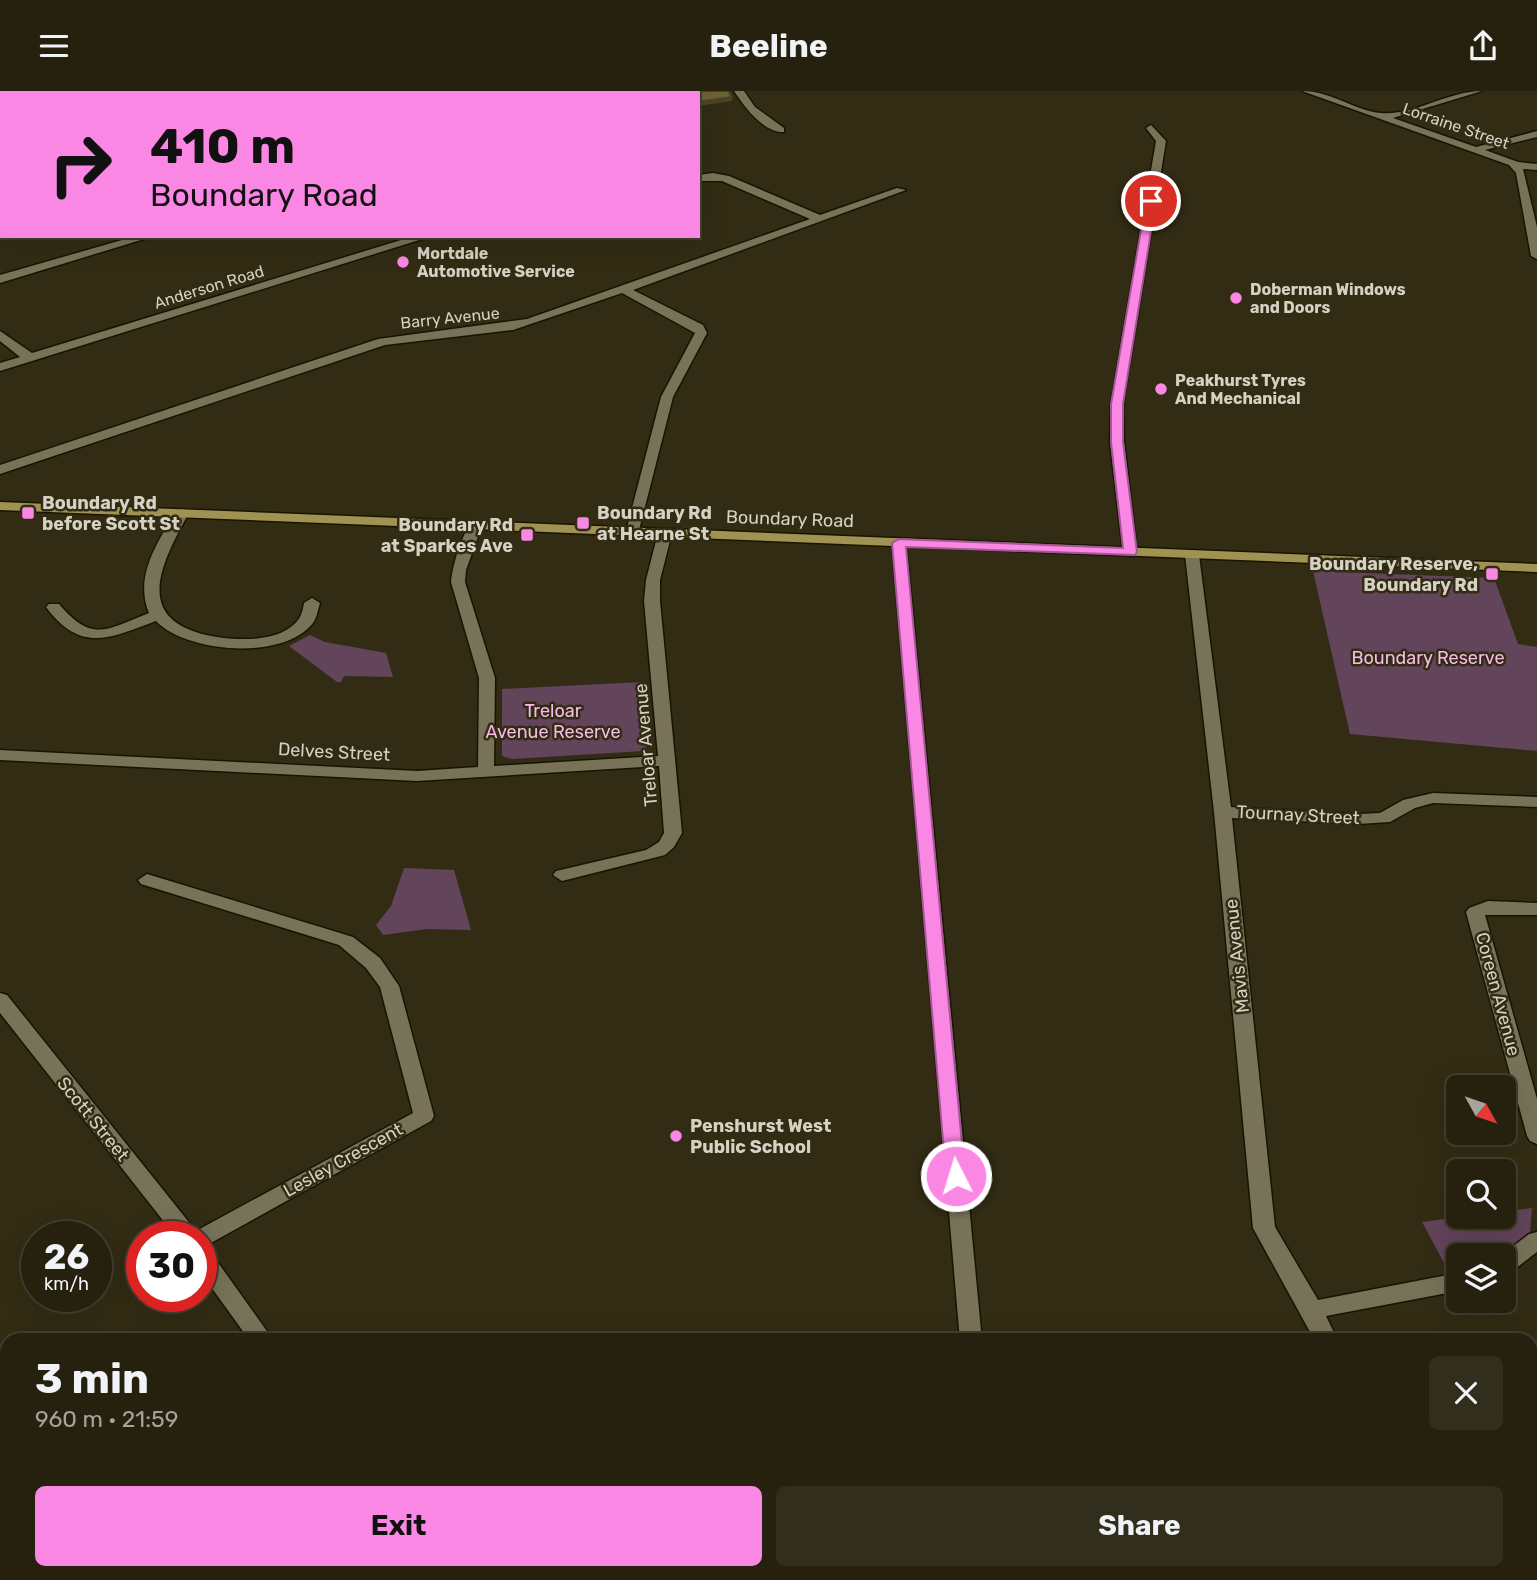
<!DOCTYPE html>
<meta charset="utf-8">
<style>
:root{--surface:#26210f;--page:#322e1d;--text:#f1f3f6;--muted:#a4a39e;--line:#423e2f;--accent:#fb87e5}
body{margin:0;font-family:Rubik,sans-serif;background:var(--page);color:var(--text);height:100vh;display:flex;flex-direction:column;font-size:26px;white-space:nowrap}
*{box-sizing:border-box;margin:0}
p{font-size:23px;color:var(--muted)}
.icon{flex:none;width:38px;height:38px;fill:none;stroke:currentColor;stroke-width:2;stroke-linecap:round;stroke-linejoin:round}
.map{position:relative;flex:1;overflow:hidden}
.drawer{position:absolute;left:0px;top:1242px;width:1538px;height:247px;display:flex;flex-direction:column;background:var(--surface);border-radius:21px 21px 0 0;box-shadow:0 7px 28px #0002,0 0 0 2px var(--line)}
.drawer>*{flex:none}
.banner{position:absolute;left:0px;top:0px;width:700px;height:147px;box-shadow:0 7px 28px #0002,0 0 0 2px var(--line);background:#fb87e5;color:#111;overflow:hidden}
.needle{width:46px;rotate:130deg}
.fabs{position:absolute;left:1446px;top:984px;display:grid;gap:14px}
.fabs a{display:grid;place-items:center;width:70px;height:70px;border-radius:10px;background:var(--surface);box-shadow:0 7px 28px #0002,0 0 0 2px var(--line);font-size:35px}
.speed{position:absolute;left:21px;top:1130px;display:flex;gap:14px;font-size:35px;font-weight:700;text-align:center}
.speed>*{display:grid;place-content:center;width:91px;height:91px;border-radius:50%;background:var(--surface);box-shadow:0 7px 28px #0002,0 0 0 2px var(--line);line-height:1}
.speed small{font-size:18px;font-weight:400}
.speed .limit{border:10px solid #d22;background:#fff;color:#111}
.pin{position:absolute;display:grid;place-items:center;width:60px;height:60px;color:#fff;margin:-30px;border:4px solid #fff;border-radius:50%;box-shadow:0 2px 7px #0007}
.me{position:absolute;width:77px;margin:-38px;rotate:355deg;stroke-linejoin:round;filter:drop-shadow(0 0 5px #0008)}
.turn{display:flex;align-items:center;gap:24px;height:147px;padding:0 35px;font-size:32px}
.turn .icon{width:91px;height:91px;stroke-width:2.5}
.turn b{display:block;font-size:49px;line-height:60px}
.round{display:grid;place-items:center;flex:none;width:74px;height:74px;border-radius:10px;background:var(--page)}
.summary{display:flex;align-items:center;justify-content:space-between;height:119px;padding:0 35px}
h1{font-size:42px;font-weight:700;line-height:52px}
.button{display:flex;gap:14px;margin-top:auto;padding:14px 35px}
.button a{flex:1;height:80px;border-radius:10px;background:var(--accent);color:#111;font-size:28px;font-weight:700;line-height:80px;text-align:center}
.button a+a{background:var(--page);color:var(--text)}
header{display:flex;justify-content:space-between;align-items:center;height:91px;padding:0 35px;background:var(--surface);font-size:32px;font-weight:700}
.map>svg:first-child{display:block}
.green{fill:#62445b}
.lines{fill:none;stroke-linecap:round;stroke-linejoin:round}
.minor-casing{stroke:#191400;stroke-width:3}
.major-casing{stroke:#191400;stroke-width:3}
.minor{fill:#787258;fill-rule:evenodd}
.major{fill:#a09252;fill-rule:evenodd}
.wall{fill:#5c532c}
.shaded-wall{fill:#4b4424}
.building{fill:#6b6133;stroke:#4b4424;stroke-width:2}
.route{fill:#fb87e5;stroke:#a35895;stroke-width:2}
.poi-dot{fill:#fb87e5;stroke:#322c14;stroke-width:2.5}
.labels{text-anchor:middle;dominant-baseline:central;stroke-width:5;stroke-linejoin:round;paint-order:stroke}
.far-street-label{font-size:16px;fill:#d5d2c4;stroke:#322c14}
.far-poi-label{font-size:16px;font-weight:bold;fill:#d5d2c4;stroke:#322c14;text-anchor:start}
.poi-label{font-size:18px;font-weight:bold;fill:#d5d2c4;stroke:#322c14;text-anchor:start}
.street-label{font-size:18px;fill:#d5d2c4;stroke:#322c14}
.park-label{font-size:18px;fill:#f9baeb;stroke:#322c14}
</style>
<header><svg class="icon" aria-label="menu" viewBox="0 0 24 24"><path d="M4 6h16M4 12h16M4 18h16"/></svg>Beeline<svg class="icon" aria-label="share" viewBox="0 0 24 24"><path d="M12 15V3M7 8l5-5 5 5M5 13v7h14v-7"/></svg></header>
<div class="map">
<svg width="1537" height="1489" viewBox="0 0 1537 1489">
<rect width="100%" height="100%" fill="#322c14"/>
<g class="green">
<polygon points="1313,480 1494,487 1518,553 1537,556 1537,660 1350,643"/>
<polygon points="310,544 325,551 386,562 393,586 344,585 341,591 337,591 289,555"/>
<polygon points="642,591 648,654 643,660 512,668 502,665 502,598"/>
<polygon points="404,777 454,779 471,839 427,838 383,844 376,834 391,815"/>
<polygon points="1532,1117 1530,1142 1503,1164 1458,1164 1458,1183 1451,1185 1422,1131 1468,1125 1503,1125 1503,1121"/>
</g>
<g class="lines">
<defs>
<g id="minor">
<polygon points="7,0 18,0 20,2 8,2"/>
<polygon points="27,0 42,0 25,2"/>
<polygon points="229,0 240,0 227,2"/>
<polygon points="394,0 409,0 392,2"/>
<path d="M734,0H744L755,16L784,37V41C763,42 744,15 734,0Z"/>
<path d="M1302,0C1332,0 1355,20 1381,22C1413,25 1448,0 1482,0L1393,27L1476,56L1537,40V46L1485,59L1518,71L1537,73V79L1523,78L1537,136V168L1531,165L1516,82L1509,74Z"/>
<rect x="0" y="6" width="2" height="6"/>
<rect x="0" y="31" width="2" height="7"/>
<polygon points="1151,34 1166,50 1123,313 1124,351 1137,461 1130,465 1123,461 1110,351 1111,313 1156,50 1146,37"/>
<polygon points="713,82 729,85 820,124 897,97 906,99 633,199 703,234 707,242 673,306 638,443 628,443 626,440 661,306 695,242 622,202 513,239 385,254 0,383 0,374 378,248 527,228 810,128 722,90 698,90 698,84"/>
<rect x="0" y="104" width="2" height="6"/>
<polygon points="136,145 154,145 0,192 0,184"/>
<polygon points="414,145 432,145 0,280 0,272 20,266 0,250 0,240 32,262"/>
<path d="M182,418L189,422C155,482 133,535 224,547C244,549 271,549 288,538C299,531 302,524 304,512L312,507L320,512C318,519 317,526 313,532C284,570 186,562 156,530C110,547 81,563 46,516L49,513H59C93,553 107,538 149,522C134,486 157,452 175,422Z"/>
<path d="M475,431L482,435L466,479L465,491L495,587L494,675L658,665L644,510L646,489L658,442L665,438L672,442L660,489V510L682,742L674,756L665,764L562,790L553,784L556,780L646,759L659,751L664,742L659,675L417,690L0,669V659L417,680L478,676L479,587L451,491C452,477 463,435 475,431Z"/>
<polygon points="899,448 906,452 982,1250 960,1250 892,452"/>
<polygon points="1192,460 1199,464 1231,716 1358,723 1380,722 1403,709 1433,702 1537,706 1537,716 1433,712 1415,717 1390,731 1358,733 1232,727 1275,1136 1318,1209 1458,1182 1458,1200 1326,1225 1338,1250 1315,1250 1253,1137 1214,721 1185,464"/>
<polygon points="147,783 353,846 380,867 399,895 434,1025 431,1030 209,1153 201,1155 201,1146 176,1146 0,922 0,902 7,904 196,1140 413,1022 380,896 366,877 339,854 141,793 138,789"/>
<polygon points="1488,810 1537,812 1537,824 1485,824 1537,1008 1537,1053 1530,1050 1527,1045 1466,821 1469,817"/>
<polygon points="1537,1141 1537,1161 1511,1181 1503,1184 1502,1164 1529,1143"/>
<polygon points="201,1156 209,1159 274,1250 250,1250 201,1182"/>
<polygon points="0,1441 7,1443 7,1475 0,1473"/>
<polygon points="7,1479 7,1482 32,1482 35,1489 9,1489 5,1482"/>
<polygon points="201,1482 233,1482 230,1489 198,1489"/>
<polygon points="427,1482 454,1482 457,1489 430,1489"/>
</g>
<g id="major">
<polygon points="0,411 1537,473 1537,481 0,419"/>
<rect x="1531" y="1334" width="6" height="20"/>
<polygon points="599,1482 627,1482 624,1489 596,1489"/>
</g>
</defs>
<use href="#minor" class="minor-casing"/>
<use href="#major" class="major-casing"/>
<use href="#minor" class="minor"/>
<use href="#major" class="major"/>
</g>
<polygon class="wall" points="454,0 550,0 554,2 458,2"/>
<polygon class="shaded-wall" points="732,6 732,10 698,15 698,11"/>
<g class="building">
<polygon points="478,0 550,0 554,2 476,2 480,1"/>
<polygon points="675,0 728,0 732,6 698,11 698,2 678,2"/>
</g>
<polygon class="route" points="1151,107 1156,110 1123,313 1123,351 1137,461 1135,464 906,456 965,1085 963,1090 956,1092 949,1090 946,1085 892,452 899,448 1123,457 1111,351 1111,313 1146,110"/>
<g class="poi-dot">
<circle cx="403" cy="171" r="7"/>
<circle cx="1236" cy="207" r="7"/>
<circle cx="1161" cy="298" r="7"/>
<rect x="21" y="415" width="14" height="14" rx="3.5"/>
<rect x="576" y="425" width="14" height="14" rx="3.5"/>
<rect x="520" y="437" width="14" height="14" rx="3.5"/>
<rect x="1485" y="476" width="14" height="14" rx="3.5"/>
<circle cx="676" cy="1045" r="7"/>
</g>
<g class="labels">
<g class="far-street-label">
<text transform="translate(1456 35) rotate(19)">Lorraine Street</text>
<text transform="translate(209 196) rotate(-17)">Anderson Road</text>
<text transform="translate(450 227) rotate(-6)">Barry Avenue</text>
</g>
<g class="far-poi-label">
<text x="417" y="162">Mortdale<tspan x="417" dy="18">Automotive Service</tspan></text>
<text x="1250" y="198">Doberman Windows<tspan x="1250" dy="18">and Doors</tspan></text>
<text x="1175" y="289">Peakhurst Tyres<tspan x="1175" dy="18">And Mechanical</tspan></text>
</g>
<g class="poi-label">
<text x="42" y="412">Boundary Rd<tspan x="42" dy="21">before Scott St</tspan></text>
<text x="597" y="422">Boundary Rd<tspan x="597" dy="21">at Hearne St</tspan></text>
<text x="513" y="434" text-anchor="end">Boundary Rd<tspan x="513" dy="21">at Sparkes Ave</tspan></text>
<text x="1478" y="473" text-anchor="end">Boundary Reserve,<tspan x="1478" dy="21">Boundary Rd</tspan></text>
<text x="690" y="1035">Penshurst West<tspan x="690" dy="21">Public School</tspan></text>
</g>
<g class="street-label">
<text transform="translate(790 428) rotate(2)">Boundary Road</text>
<text transform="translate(646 654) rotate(-95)">Treloar Avenue</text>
<text transform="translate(334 661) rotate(3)">Delves Street</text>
<text transform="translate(1298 724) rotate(3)">Tournay Street</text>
<text transform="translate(1237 865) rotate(-96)">Mavis Avenue</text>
<text transform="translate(1498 903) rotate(75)">Coreen Avenue</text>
<text transform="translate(93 1028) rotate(51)">Scott Street</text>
<text transform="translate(343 1069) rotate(-29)">Lesley Crescent</text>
</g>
<g class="park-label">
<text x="1428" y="567">Boundary Reserve</text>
<text x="553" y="620">Treloar<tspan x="553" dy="21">Avenue Reserve</tspan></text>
</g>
</g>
</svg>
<div class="fabs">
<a><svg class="needle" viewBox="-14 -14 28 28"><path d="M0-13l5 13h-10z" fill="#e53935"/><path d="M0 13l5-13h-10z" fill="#a4a39e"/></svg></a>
<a><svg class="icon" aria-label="search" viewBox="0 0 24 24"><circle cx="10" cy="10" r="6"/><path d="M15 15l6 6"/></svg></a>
<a><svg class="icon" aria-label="layers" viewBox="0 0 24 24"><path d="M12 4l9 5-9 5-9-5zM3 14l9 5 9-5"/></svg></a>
</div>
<div class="speed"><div>26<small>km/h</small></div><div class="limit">30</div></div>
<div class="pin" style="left:1151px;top:110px;background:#d93025"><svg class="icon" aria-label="arrive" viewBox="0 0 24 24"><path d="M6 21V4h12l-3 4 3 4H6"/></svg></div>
<svg class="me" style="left:956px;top:1085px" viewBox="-20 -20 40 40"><circle r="17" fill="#fb87e5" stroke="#fff" stroke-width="3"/><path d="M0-11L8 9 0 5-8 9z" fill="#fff"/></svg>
<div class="banner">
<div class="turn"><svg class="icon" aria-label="right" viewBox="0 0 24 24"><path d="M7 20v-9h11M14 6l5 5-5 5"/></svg><div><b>410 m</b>Boundary Road</div></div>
</div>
<section class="drawer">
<div class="summary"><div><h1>3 min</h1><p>960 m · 21:59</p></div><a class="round"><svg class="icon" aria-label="close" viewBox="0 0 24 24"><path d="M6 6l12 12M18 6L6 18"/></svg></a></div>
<div class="button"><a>Exit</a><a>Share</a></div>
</section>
</div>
